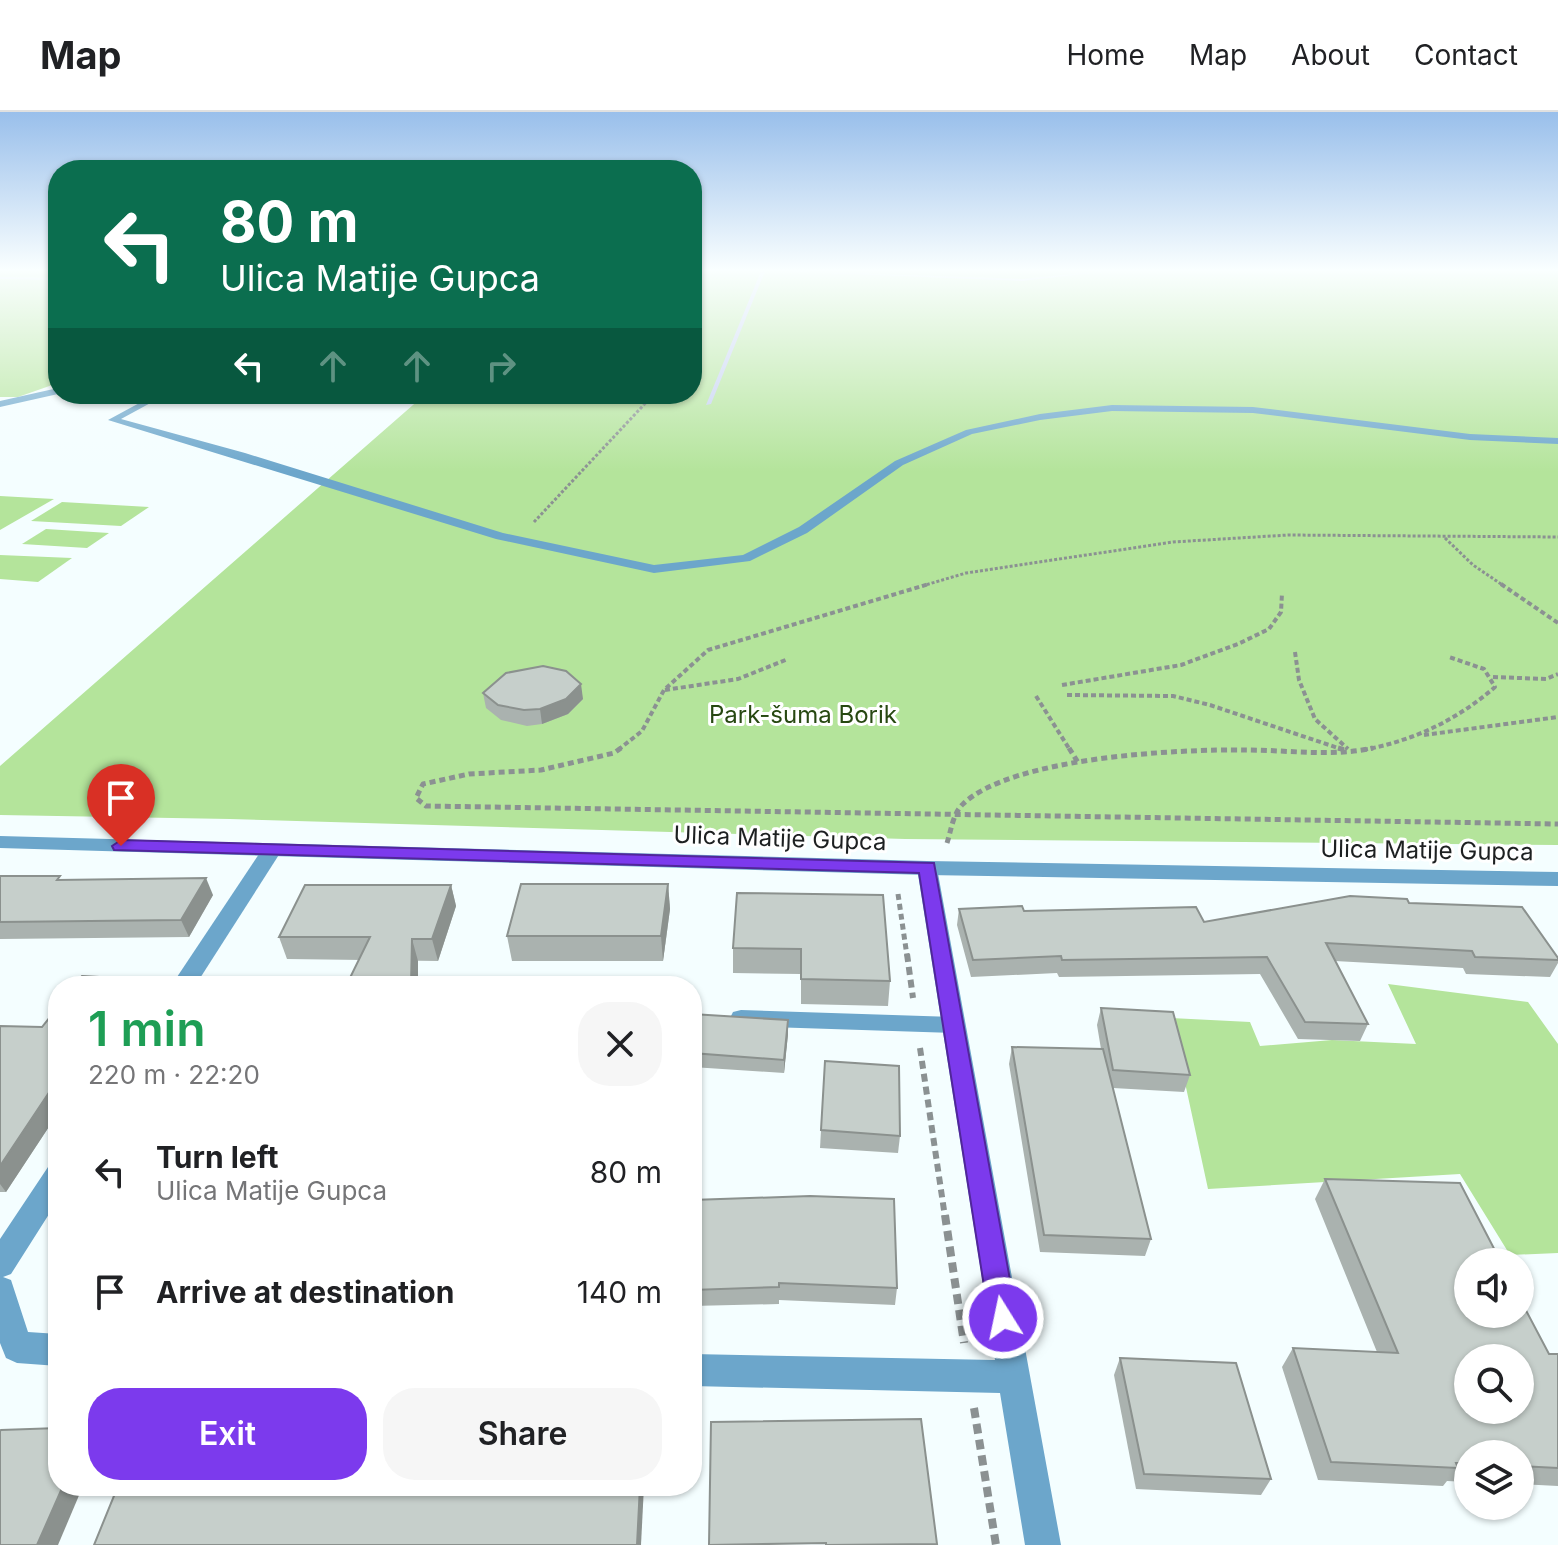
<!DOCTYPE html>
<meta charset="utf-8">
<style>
:root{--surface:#fff;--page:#f6f6f6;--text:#202124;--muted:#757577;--line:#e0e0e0;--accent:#7c3aed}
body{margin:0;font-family:Inter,sans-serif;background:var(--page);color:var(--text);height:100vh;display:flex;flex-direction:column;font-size:30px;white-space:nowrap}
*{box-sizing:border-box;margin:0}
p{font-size:26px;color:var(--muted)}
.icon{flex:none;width:44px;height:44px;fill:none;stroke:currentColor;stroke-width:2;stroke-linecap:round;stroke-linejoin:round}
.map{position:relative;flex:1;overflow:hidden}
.side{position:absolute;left:48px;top:864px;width:654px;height:520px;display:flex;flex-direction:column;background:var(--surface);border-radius:32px;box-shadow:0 2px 6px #0004}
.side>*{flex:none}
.guide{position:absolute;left:48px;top:48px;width:654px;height:244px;border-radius:32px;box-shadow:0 2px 6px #0004;background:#0b6e4f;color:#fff;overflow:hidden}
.controls{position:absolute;left:1454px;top:1136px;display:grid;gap:16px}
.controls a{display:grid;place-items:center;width:80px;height:80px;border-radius:50%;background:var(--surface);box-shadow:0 2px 6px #0004;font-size:40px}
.pin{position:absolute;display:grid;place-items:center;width:68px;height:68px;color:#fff;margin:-82px -34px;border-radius:50% 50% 50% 0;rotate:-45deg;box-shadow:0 0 8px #0007}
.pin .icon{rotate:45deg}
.me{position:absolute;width:88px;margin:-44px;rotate:350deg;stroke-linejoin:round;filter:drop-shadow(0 0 6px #0008)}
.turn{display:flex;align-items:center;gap:28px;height:168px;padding:0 40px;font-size:36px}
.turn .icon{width:104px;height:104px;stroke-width:2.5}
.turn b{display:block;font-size:56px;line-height:68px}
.lanes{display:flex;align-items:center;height:76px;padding:0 40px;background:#0003;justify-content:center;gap:40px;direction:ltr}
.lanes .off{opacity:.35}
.round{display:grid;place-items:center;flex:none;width:84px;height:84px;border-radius:32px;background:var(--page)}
.headline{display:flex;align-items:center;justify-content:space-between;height:136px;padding:0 40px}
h1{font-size:48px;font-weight:600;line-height:60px;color:#1e9e55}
.primary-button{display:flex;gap:16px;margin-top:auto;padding:16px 40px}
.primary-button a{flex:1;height:92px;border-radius:32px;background:var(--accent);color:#fff;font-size:32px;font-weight:600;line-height:92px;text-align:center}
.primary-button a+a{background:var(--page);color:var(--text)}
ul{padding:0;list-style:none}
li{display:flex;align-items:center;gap:24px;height:120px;padding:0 40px}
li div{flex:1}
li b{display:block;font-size:30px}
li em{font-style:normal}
header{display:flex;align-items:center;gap:48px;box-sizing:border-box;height:112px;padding:0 40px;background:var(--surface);border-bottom:2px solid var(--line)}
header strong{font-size:38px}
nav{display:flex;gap:44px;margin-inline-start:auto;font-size:28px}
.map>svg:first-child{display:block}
.green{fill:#b4e49b}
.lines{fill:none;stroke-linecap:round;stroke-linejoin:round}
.stream{fill:#c4cff0;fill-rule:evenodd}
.path-far4{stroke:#8b9192;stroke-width:3;stroke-dasharray:3 2;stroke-linecap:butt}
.path-far3{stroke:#8b9192;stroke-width:4;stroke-dasharray:5 3;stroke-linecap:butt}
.path-far2{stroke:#8b9192;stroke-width:5;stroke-dasharray:6 4;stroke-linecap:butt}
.path-far1{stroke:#8b9192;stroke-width:6;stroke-dasharray:8 5;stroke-linecap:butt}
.path{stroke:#8b9192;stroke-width:8;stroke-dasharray:10 6;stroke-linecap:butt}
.service{fill:#6ca6cb;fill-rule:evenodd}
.minor{fill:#6ca6cb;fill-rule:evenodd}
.tertiary{fill:#6ca6cb;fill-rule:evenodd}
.wall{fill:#aab2af}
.shaded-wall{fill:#8b918e}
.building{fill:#c6cfcb;stroke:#8b918e;stroke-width:2;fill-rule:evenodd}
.route{fill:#7c3aed;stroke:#51269a;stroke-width:2}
.labels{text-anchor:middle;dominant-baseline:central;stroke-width:6;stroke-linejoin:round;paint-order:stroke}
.park-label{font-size:24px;fill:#274811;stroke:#fff}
.street-label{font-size:24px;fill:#1d2021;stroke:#fff}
</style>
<header>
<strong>Map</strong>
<nav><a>Home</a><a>Map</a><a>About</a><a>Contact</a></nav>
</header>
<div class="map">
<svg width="1558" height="1433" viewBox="0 0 1558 1433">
<rect width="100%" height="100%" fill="#f4feff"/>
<g class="green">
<polygon points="0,159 58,159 58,271 18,285 0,285"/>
<polygon points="692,159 1558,159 1558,733 905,727 230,707 0,703 0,654 421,286 343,282 692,282"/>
<polygon points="0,384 54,387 0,418"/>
<polygon points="62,390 149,395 121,414 31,409"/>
<polygon points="46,417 109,421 87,436 22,432"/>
<polygon points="0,443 72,446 38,470 0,467"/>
<polygon points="1388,872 1528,890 1558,932 1558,1141 1510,1143 1460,1062 1208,1077 1171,906 1250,910 1260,934 1332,928 1416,932"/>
</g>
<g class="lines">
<g class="stream">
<polygon points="761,159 765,159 711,292 706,293"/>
<polygon points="782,159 1022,167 1106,159 1022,169"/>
<polygon points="0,165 58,166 58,168 0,167"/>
</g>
<g class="path-far4">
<polyline points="534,410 654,282"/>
<polyline points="1445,426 1473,453 1504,474"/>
<polyline points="922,474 966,461 1173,430 1288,423 1558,425"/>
</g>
<g class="path-far3">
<polyline points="1501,472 1558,511"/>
<polyline points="1295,540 1299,568 1315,607 1348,637"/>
<polyline points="1493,565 1546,567 1558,562"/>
<polyline points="1062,573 1181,553 1238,532 1269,517 1281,500 1282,481"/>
<polyline points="665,578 738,567 788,547"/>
<polyline points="1067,583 1173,584 1210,593 1344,638"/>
<polyline points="1036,584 1070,638"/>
<polyline points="1424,623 1558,605"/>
<polyline points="618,638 642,619 664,578 708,538 929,472"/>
<path d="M1363,638C1413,629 1457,608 1495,575L1484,557L1449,545"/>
</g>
<g class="path-far2">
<polyline points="621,636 614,641 541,658 469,662 423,672 416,686 426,694 1558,712"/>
<polyline points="1069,636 1079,652"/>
<polyline points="1338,636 1345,638"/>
<path d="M947,731C951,719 953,701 963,692C1012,645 1179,637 1246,638C1289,638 1331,645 1373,636"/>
<polyline points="898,782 907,844"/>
</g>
<g class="path-far1">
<polyline points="907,842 913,886"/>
<polyline points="920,936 945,1105"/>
</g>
<g class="path">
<polyline points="945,1103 964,1231"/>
<polyline points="974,1296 996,1433"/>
</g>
<g class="service">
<polygon points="58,276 58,282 0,295 0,289"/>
<polygon points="156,282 167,282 121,307 245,341 503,421 654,453 743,443 799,415 895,349 966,318 1040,302 1112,293 1253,295 1470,322 1558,326 1558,332 1470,328 1253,301 1112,299 1040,308 972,322 903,353 807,421 750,449 654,461 496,427 108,308"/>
<polygon points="225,282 371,284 376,287 371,290 229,285"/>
<polygon points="741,898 954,905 962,907 965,913 962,919 954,921 741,914 733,912 730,906 733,900"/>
</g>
<g class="minor">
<polygon points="272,732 282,738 195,874 171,874 265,733"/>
<polygon points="927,749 937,756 1061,1433 1025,1433 1000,1281 692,1274 692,1242 995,1248 917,756"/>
<polygon points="58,1052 58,1088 11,1162 3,1165 11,1168 28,1220 58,1222 58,1254 17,1251 6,1246 0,1231 0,1127 48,1055"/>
</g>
<polygon class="tertiary" points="0,724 927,749 1558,760 1558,774 927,763 0,736"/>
</g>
<g class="wall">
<polygon points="483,581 583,587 568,602 542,612 527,614 501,608 486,596"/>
<polygon points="0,764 62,768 213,783 189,825 0,827"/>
<polygon points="668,772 670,797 663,849 512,849 507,824"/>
<polygon points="451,773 456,794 438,849 287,847 279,825"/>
<polygon points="737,781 890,869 888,894 801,892 801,862 733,861 733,836"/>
<polygon points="1409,791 1558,846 1558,851 1550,865 1466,862 1463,856 1335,849 1368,912 1360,929 1298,927 1260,862 1059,865 1057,861 971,865 957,813 959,797 1024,799 1204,810"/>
<polygon points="58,895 58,1001 6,1080 0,1080 0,914 42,915"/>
<polygon points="1101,896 1190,963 1184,980 1113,976 1151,1127 1145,1144 1040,1140 1009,952 1012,935 1101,937 1097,913"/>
<polygon points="692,902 788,922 784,961 692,955"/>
<polygon points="825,949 900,1024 898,1041 820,1036"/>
<polygon points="1325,1067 1549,1242 1558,1242 1558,1374 1520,1372 1520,1342 1468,1342 1468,1370 1447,1369 1443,1374 1318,1368 1282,1255 1293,1236 1377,1240 1315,1087"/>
<polygon points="692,1088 897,1176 895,1193 779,1188 779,1192 692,1194"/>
<polygon points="1120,1246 1271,1367 1261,1383 1136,1377 1114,1263"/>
</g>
<g class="shaded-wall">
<polygon points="581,572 583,587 568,602 542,612 540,597"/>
<polygon points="206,766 213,783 189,825 181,808"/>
<polygon points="668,772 670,797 663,849 661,824"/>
<polygon points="451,773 456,794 438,849 432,827"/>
<polygon points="412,827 418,849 418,874 411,874"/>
<polygon points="788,908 788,922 784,961 784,948"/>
<polygon points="58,967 58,1001 6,1080 0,1072 0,1054"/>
<polygon points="63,1374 83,1374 58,1433 37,1433"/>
<polygon points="640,1374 644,1374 641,1433 637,1433"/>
</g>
<g class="building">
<polygon points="543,554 566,559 581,572 566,587 540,597 524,598 498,593 483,581 506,561"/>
<polygon points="0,764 60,764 57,768 206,766 181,808 0,810"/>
<polygon points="521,772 668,772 661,824 507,824"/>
<polygon points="305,773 451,773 432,827 412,827 411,874 346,874 370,825 279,825"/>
<polygon points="737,781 883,783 890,869 801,867 801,837 733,836"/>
<polygon points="1350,784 1407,787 1409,791 1522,795 1558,846 1558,848 1475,845 1472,839 1326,831 1368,912 1305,910 1267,845 1062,848 1061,844 973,848 959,797 1022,794 1024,799 1196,795 1204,810"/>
<polygon points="82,864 150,868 146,874 74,874"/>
<polygon points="58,895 58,967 0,1054 0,914 42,915"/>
<polygon points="1101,896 1173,900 1190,963 1113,958"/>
<polygon points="692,902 788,908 784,948 692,941"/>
<polygon points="1012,935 1103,937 1151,1127 1044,1123"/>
<polygon points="825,949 899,954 900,1024 821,1018"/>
<path d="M1325,1067L1460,1071L1501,1150H1468V1202H1520V1187L1549,1242H1558V1356L1520,1354V1342H1468V1351H1456L1458,1356L1331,1350L1293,1236L1398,1241ZM1468,1246H1520V1298H1468Z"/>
<polygon points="810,1084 894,1087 897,1176 779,1171 779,1175 692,1178 692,1088"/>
<polygon points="1120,1246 1236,1251 1271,1367 1144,1362"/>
<polygon points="921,1307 937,1432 826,1433 826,1431 709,1433 711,1310"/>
<polygon points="58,1316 58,1374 63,1374 37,1433 0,1433 0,1319 1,1318"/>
<polygon points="118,1374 640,1374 637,1433 94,1433"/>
</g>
<linearGradient id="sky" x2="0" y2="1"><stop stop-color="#99bfeb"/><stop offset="0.44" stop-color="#faffff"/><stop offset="1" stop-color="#faffff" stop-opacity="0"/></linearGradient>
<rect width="1558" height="360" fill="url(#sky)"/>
<polygon class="route" points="121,728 934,751 1017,1206 1013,1216 1003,1220 993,1216 989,1206 919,761 114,738 112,734"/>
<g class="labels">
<g class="park-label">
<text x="803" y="602">Park-šuma Borik</text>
</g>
<g class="street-label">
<text transform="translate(780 726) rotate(2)">Ulica Matije Gupca</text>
<text transform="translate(1427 738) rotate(1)">Ulica Matije Gupca</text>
</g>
</g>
</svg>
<div class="controls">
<a><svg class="icon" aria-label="sound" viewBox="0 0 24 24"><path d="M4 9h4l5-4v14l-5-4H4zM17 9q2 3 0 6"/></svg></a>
<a><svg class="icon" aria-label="search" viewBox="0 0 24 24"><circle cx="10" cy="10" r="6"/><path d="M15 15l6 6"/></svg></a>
<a><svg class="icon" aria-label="layers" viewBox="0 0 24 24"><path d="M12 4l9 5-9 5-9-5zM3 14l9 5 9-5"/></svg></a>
</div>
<div class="pin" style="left:121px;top:734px;background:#d93025"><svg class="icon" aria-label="arrive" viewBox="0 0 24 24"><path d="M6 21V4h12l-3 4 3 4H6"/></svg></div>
<svg class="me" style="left:1003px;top:1206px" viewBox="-20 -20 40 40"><circle r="17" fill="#7c3aed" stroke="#fff" stroke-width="3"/><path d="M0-11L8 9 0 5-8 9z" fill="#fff"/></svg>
<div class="guide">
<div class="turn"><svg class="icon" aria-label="left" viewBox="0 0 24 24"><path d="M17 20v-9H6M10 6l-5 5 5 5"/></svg><div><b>80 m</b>Ulica Matije Gupca</div></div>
<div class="lanes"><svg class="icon" aria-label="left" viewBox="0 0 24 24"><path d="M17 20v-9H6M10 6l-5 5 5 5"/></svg><svg class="icon off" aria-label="ahead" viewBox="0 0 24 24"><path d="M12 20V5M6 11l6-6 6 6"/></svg><svg class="icon off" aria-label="ahead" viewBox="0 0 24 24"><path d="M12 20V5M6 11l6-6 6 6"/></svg><svg class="icon off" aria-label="right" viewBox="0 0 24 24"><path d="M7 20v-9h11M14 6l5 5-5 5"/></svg></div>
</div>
<section class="side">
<div class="headline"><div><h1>1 min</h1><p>220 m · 22:20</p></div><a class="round"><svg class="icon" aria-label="close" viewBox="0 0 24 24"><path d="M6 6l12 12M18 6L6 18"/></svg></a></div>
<ul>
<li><svg class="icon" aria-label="left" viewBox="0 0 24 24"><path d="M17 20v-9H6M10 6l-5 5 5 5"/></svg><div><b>Turn left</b><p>Ulica Matije Gupca</p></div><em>80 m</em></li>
<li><svg class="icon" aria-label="arrive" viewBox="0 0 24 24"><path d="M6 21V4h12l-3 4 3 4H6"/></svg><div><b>Arrive at destination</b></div><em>140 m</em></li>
</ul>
<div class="primary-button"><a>Exit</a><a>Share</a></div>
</section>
</div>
